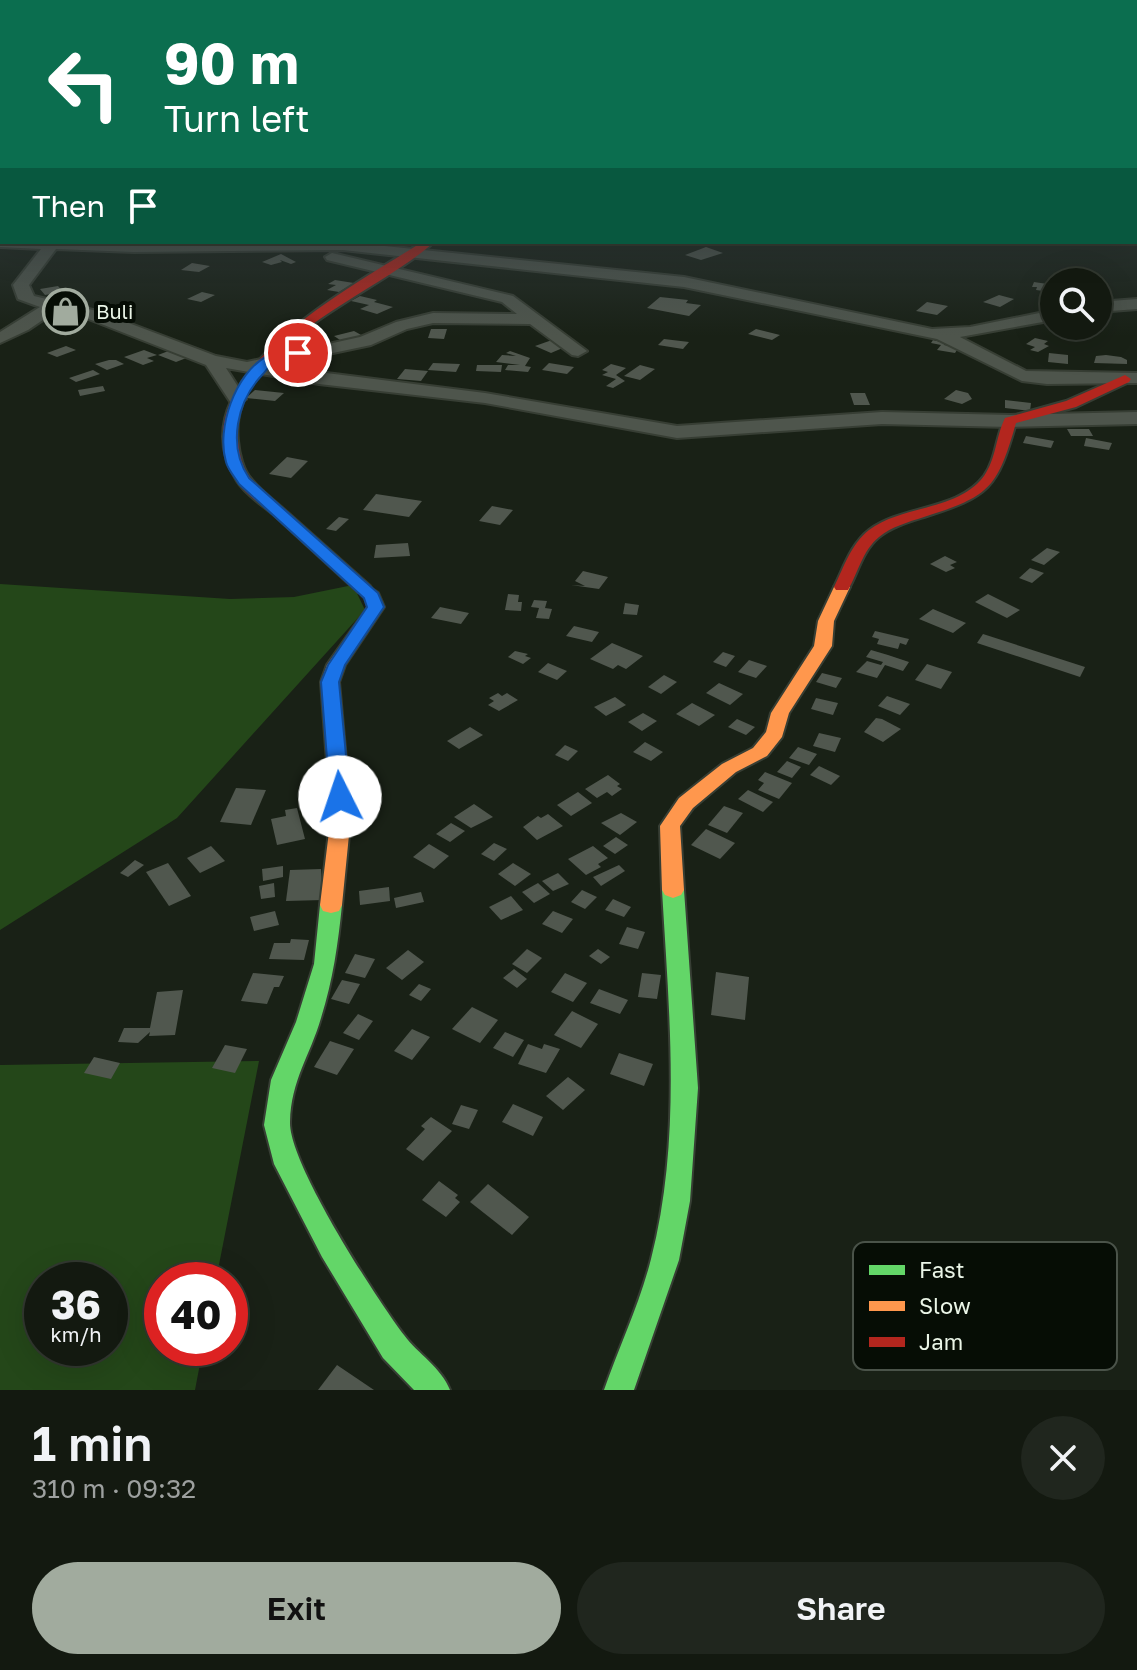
<!DOCTYPE html>
<meta charset="utf-8">
<style>
:root{--surface:#131910;--page:#20261e;--text:#f1f3f6;--muted:#9da09f;--line:#323830;--accent:#a1ab9e}
body{margin:0;font-family:"Golos Text",sans-serif;background:var(--page);color:var(--text);height:100vh;display:flex;flex-direction:column;font-size:30px;white-space:nowrap}
*{box-sizing:border-box;margin:0}
p{font-size:26px;color:var(--muted)}
.icon{flex:none;width:44px;height:44px;fill:none;stroke:currentColor;stroke-width:2;stroke-linecap:round;stroke-linejoin:round}
.map{position:relative;height:1390px;overflow:hidden}
.side{display:flex;flex-direction:column;background:var(--surface);flex:1}
.side>*{flex:none}
.guide{position:absolute;left:0px;top:0px;width:1138px;height:244px;box-shadow:0 8px 32px #0002,0 0 0 2px var(--line);background:#0b6e4f;color:#fff;overflow:hidden}
.fabs{position:absolute;left:1040px;top:268px;display:grid;gap:16px}
.fabs a{display:grid;place-items:center;width:72px;height:72px;border-radius:50%;background:var(--surface);box-shadow:0 8px 32px #0002,0 0 0 2px var(--line);font-size:40px}
.speed{position:absolute;left:24px;top:1262px;display:flex;gap:16px;font-size:40px;font-weight:700;text-align:center}
.speed>*{display:grid;place-content:center;width:104px;height:104px;border-radius:50%;background:var(--surface);box-shadow:0 8px 32px #0002,0 0 0 2px var(--line);line-height:1}
.speed small{font-size:20px;font-weight:400}
.speed .limit{border:12px solid #d22;background:#fff;color:#111}
.pin{position:absolute;display:grid;place-items:center;width:68px;height:68px;color:#fff;margin:-34px;border:4px solid #fff;border-radius:50%;box-shadow:0 2px 8px #0007}
.me{position:absolute;width:88px;margin:-44px;rotate:356deg;stroke-linejoin:round;filter:drop-shadow(0 0 6px #0008)}
.turn{display:flex;align-items:center;gap:28px;height:168px;padding:0 32px;font-size:36px}
.turn .icon{width:104px;height:104px;stroke-width:2.5}
.turn b{display:block;font-size:56px;line-height:68px}
.then{display:flex;align-items:center;height:76px;padding:0 32px;background:#0003;gap:16px;font-size:30px}
.round{display:grid;place-items:center;flex:none;width:84px;height:84px;border-radius:42px;background:var(--page)}
.summary{display:flex;align-items:center;justify-content:space-between;height:136px;padding:0 32px}
h1{font-size:48px;font-weight:600;line-height:60px}
.button{display:flex;gap:16px;margin-top:auto;padding:16px 32px}
.button a{flex:1;height:92px;border-radius:48px;background:var(--accent);color:#111;font-size:32px;font-weight:600;line-height:92px;text-align:center}
.button a+a{background:var(--page);color:var(--text)}
.map>svg:first-child{display:block}
.green{fill:#244719;fill-rule:evenodd}
.building{fill:#50574e}
.lines{fill:none;stroke-linecap:round;stroke-linejoin:round}
.street-casing{stroke:#373e34;stroke-width:4}
.fast-casing{stroke:#373e34;stroke-width:4}
.slow-casing{stroke:#373e34;stroke-width:4}
.jam-casing{stroke:#373e34;stroke-width:4}
.street{fill:#4e554c;fill-rule:evenodd}
.fast{fill:#63d668;fill-rule:evenodd}
.slow{fill:#ff974d;fill-rule:evenodd}
.jam{fill:#b3261e;fill-rule:evenodd}
.route{fill:#1a73e8;stroke:#114b97;stroke-width:2}
.labels{text-anchor:middle;dominant-baseline:central;stroke-width:8;stroke-linejoin:round;paint-order:stroke}
.far-poi-label{font-size:20px;fill:#eaf5e7;stroke:#060d05;text-anchor:start}
.key{fill:#060d05;stroke:#4a5349;stroke-width:2}
.key-label{font-size:22px;fill:#eaf5e7}
</style>
<div class="map">
<svg width="1137" height="1390" viewBox="0 0 1137 1390">
<rect width="100%" height="100%" fill="#192116"/>
<g class="green">
<polygon points="0,584 230,599 294,597 353,585 365,610 177,818 0,930"/>
<path d="M259,1061L216,1280H162V1348H203L195,1390H0V1065ZM42,1280H110V1348H42Z"/>
</g>
<g class="building">
<polygon points="706,247 723,253 701,260 685,255"/>
<polygon points="281,254 296,262 291,264 280,260 282,262 271,265 262,262"/>
<polygon points="192,263 210,266 199,272 181,270"/>
<polygon points="335,280 354,283 339,292 327,290 336,285 328,284"/>
<polygon points="1034,282 1054,285 1054,289 1051,292 1036,290 1037,287 1032,287"/>
<polygon points="58,286 64,293 67,292 73,298 55,301 50,295 61,292 45,295 40,289"/>
<polygon points="202,292 215,295 201,302 187,299"/>
<polygon points="999,295 1014,299 1000,307 983,302"/>
<polygon points="360,296 377,300 374,302 393,307 377,314 360,309 369,305 351,301"/>
<polygon points="660,297 688,300 686,303 701,305 689,316 647,308"/>
<polygon points="927,302 948,306 937,315 916,311"/>
<polygon points="54,312 65,314 60,316 68,323 50,327 42,320 56,317 47,316"/>
<polygon points="431,329 447,329 444,339 428,338"/>
<polygon points="756,329 780,335 772,340 748,334"/>
<polygon points="354,331 363,336 343,342 334,336"/>
<polygon points="1035,338 1048,341 1044,344 1049,346 1038,352 1030,350 1035,347 1026,344"/>
<polygon points="664,339 689,342 683,349 658,345"/>
<polygon points="552,340 565,347 551,353 535,346"/>
<polygon points="933,340 945,343 944,345 959,347 955,353 937,350 941,345 931,343"/>
<polygon points="66,346 76,350 57,357 47,353"/>
<polygon points="144,350 157,355 147,358 154,361 143,365 124,357"/>
<polygon points="171,350 189,357 176,362 158,355"/>
<polygon points="510,351 530,358 525,366 531,367 528,372 505,370 508,365 520,365 496,362 502,355 516,356 506,353"/>
<polygon points="1049,353 1068,355 1068,364 1048,362"/>
<polygon points="1106,355 1121,357 1127,360 1127,364 1094,363 1096,356"/>
<polygon points="109,360 116,360 124,364 107,370 95,364"/>
<polygon points="433,363 460,364 456,372 428,370"/>
<polygon points="549,363 574,367 567,374 542,370"/>
<polygon points="611,364 626,368 616,375 625,381 613,388 606,386 616,379 602,375 608,372 602,370"/>
<polygon points="477,365 502,365 501,372 476,371"/>
<polygon points="640,365 655,369 640,380 624,376"/>
<polygon points="405,369 428,371 421,381 397,379"/>
<polygon points="93,370 100,374 76,382 69,378"/>
<polygon points="103,386 105,391 80,396 78,390"/>
<polygon points="255,390 284,393 275,401 246,398"/>
<polygon points="956,390 968,393 972,399 962,404 944,399"/>
<polygon points="850,393 865,393 870,405 854,405"/>
<polygon points="1005,400 1031,403 1030,411 1005,408"/>
<polygon points="1067,429 1089,429 1093,436 1071,436"/>
<polygon points="1026,436 1054,441 1051,448 1023,443"/>
<polygon points="1086,438 1112,443 1109,450 1084,446"/>
<polygon points="287,457 308,461 291,478 269,474"/>
<polygon points="376,494 422,501 409,517 363,510"/>
<polygon points="492,506 513,510 500,525 479,521"/>
<polygon points="339,517 349,519 336,531 326,529"/>
<polygon points="408,543 410,556 374,558 376,545"/>
<polygon points="1047,548 1060,552 1044,565 1031,560"/>
<polygon points="945,556 957,562 950,565 955,568 946,572 930,564"/>
<polygon points="1030,568 1044,573 1032,583 1019,578"/>
<polygon points="583,571 608,577 599,589 571,585 585,586 575,581"/>
<polygon points="508,594 519,595 518,602 522,602 521,611 505,610"/>
<polygon points="988,594 1020,610 1007,618 975,602"/>
<polygon points="534,600 547,601 545,608 552,609 549,619 536,618 539,608 531,607"/>
<polygon points="625,603 639,605 637,615 623,614"/>
<polygon points="440,607 469,613 461,624 431,618"/>
<polygon points="933,609 966,623 953,633 919,619"/>
<polygon points="574,626 599,632 592,642 566,636"/>
<polygon points="875,631 909,639 906,645 900,643 898,649 877,644 879,639 872,637"/>
<polygon points="983,634 1085,667 1080,677 977,643"/>
<polygon points="612,643 643,656 626,669 618,665 613,669 590,659"/>
<polygon points="871,650 888,655 909,662 903,671 885,665 877,678 856,672 867,661 881,665 883,662 866,657"/>
<polygon points="515,651 528,654 525,656 531,658 523,664 508,657"/>
<polygon points="723,652 735,656 726,667 713,662"/>
<polygon points="749,660 767,666 756,678 738,672"/>
<polygon points="548,663 567,671 557,680 538,672"/>
<polygon points="927,664 952,672 941,689 915,680"/>
<polygon points="822,673 842,678 836,688 816,682"/>
<polygon points="664,675 677,682 661,694 648,687"/>
<polygon points="719,683 743,694 730,705 706,693"/>
<polygon points="498,693 502,696 507,693 518,700 499,711 488,705 494,701 489,698"/>
<polygon points="887,696 910,704 900,715 878,706"/>
<polygon points="615,697 626,705 606,716 594,707"/>
<polygon points="816,698 838,703 833,715 811,709"/>
<polygon points="692,703 715,715 699,726 676,714"/>
<polygon points="643,713 657,721 642,731 628,722"/>
<polygon points="876,718 882,719 901,729 883,742 864,732"/>
<polygon points="737,719 755,727 746,735 728,727"/>
<polygon points="470,727 483,735 459,749 447,741"/>
<polygon points="819,733 841,738 835,752 813,746"/>
<polygon points="645,742 663,752 651,761 633,752"/>
<polygon points="565,745 578,751 568,761 555,755"/>
<polygon points="798,747 817,754 809,765 789,758"/>
<polygon points="787,761 801,767 792,778 777,772"/>
<polygon points="819,766 840,776 831,785 810,775"/>
<polygon points="765,772 792,783 779,799 758,790 764,783 758,780"/>
<polygon points="608,775 620,784 617,786 622,789 612,796 607,792 597,798 585,789"/>
<polygon points="236,788 266,790 251,825 220,822"/>
<polygon points="748,790 773,802 763,812 738,799"/>
<polygon points="578,792 592,803 571,816 557,805"/>
<polygon points="474,804 493,817 471,828 454,817"/>
<polygon points="724,806 743,813 727,833 708,825"/>
<polygon points="297,808 305,839 277,845 271,819 286,816 285,810"/>
<polygon points="621,813 637,822 620,835 601,823"/>
<polygon points="548,814 563,826 537,840 523,827 538,816 541,818"/>
<polygon points="451,823 465,831 450,842 436,834"/>
<polygon points="706,829 735,843 720,859 691,845"/>
<polygon points="616,837 628,845 615,854 603,846"/>
<polygon points="494,843 507,849 494,861 481,854"/>
<polygon points="429,844 449,856 434,869 413,857"/>
<polygon points="211,846 225,861 200,873 187,858"/>
<polygon points="593,846 608,858 598,864 601,867 586,875 568,859"/>
<polygon points="135,860 144,865 128,877 120,873"/>
<polygon points="168,863 191,896 169,906 146,872"/>
<polygon points="513,863 531,874 515,886 498,874"/>
<polygon points="619,865 625,871 601,886 593,877"/>
<polygon points="283,866 283,877 263,881 262,869"/>
<polygon points="321,869 323,900 286,901 290,870"/>
<polygon points="558,873 569,884 553,891 542,881"/>
<polygon points="274,883 275,897 261,899 259,886"/>
<polygon points="538,883 550,894 534,903 522,892"/>
<polygon points="389,887 390,901 360,905 359,891"/>
<polygon points="582,890 597,897 585,909 571,902"/>
<polygon points="421,892 424,902 396,908 394,898"/>
<polygon points="511,896 523,910 501,920 489,907"/>
<polygon points="613,899 631,907 624,917 605,910"/>
<polygon points="275,911 279,925 254,931 250,917"/>
<polygon points="553,911 573,919 562,933 542,924"/>
<polygon points="627,927 645,932 638,949 619,944"/>
<polygon points="291,939 309,940 304,960 269,959 274,943 290,943"/>
<polygon points="527,949 542,958 527,973 512,964"/>
<polygon points="598,949 610,957 601,964 589,956"/>
<polygon points="408,950 424,962 402,980 386,968"/>
<polygon points="355,954 375,959 365,978 345,973"/>
<polygon points="514,969 527,979 517,988 503,978"/>
<polygon points="716,972 749,977 745,1020 711,1015"/>
<polygon points="253,973 284,976 279,987 274,987 267,1004 241,1001"/>
<polygon points="565,973 587,983 573,1002 551,992"/>
<polygon points="642,973 661,975 657,999 638,997"/>
<polygon points="342,980 360,984 349,1004 331,999"/>
<polygon points="419,984 431,989 421,1001 409,995"/>
<polygon points="599,989 628,1000 620,1014 590,1003"/>
<polygon points="183,990 175,1035 149,1036 150,1032 138,1043 118,1042 124,1028 150,1028 157,992"/>
<polygon points="472,1007 498,1020 480,1043 452,1029"/>
<polygon points="572,1011 598,1024 581,1048 554,1035"/>
<polygon points="358,1014 373,1021 359,1040 343,1033"/>
<polygon points="412,1029 430,1037 412,1060 394,1051"/>
<polygon points="505,1032 524,1040 513,1057 493,1048"/>
<polygon points="330,1041 354,1049 337,1075 314,1067"/>
<polygon points="528,1044 542,1049 544,1044 560,1049 546,1073 518,1064"/>
<polygon points="225,1045 247,1049 235,1073 212,1068"/>
<polygon points="619,1053 653,1064 644,1086 610,1074"/>
<polygon points="94,1057 120,1063 111,1079 84,1073"/>
<polygon points="568,1077 585,1090 563,1110 546,1096"/>
<polygon points="513,1104 543,1117 533,1136 502,1122"/>
<polygon points="461,1105 478,1110 469,1129 452,1124"/>
<polygon points="431,1117 452,1131 423,1161 406,1149 425,1129 421,1126"/>
<polygon points="439,1181 458,1195 455,1198 460,1202 446,1217 422,1200"/>
<polygon points="488,1184 529,1217 512,1235 470,1202"/>
<polygon points="337,1365 374,1390 318,1390"/>
</g>
<g class="lines">
<defs>
<g id="street">
<polygon points="1,142 2,149 0,149 0,142"/>
<polygon points="0,239 2,242 346,242 684,277 932,329 970,327 1054,310 1054,320 960,337 1026,371 1137,373 1137,383 1047,384 1022,381 937,339 684,287 343,250 134,252 56,249 29,285 34,296 97,311 216,356 247,362 360,337 396,322 433,313 517,314 502,302 327,260 325,257 332,253 513,296 587,351 578,356 572,355 530,324 433,323 407,329 371,345 271,366 485,393 677,426 882,412 1010,415 1137,412 1137,424 1010,427 882,424 677,438 485,403 319,384 226,368 246,399 237,404 231,403 206,365 86,318 56,311 28,330 0,343 0,332 40,307 18,299 13,285 41,249 0,247"/>
<polygon points="1137,299 1137,309 1098,312 1098,302"/>
</g>
<g id="fast">
<rect x="0" y="213" width="2" height="6"/>
<path d="M673,882L681,885L684,890L698,1088L690,1201L679,1260L634,1390H604C619,1347 640,1303 651,1259C682,1138 669,1012 662,890L665,885Z"/>
<path d="M331,897L339,899L342,905C338,944 333,980 321,1018C310,1056 291,1080 290,1122C289,1164 376,1298 404,1335C418,1354 441,1367 450,1390H414L383,1358L322,1257L274,1164L264,1125L271,1080L296,1022L314,964L320,905L323,899Z"/>
</g>
<g id="slow">
<polygon points="842,582 850,587 834,621 832,646 789,713 782,737 767,756 736,772 693,808 680,826 684,890 681,895 673,898 665,895 662,890 660,826 679,798 722,764 753,748 766,732 771,713 814,646 818,621 834,587"/>
<polygon points="364,584 378,593 384,607 345,665 339,682 351,815 342,905 339,911 331,913 323,911 320,905 331,815 321,682 327,665 368,607 365,598 356,589"/>
</g>
<g id="jam">
<path d="M422,242H434C378,294 227,346 238,441C239,453 243,471 252,480C262,492 276,502 288,513C315,537 342,561 370,586L372,589L370,592H358C330,566 301,540 273,514C261,504 245,494 237,481C171,379 356,285 422,242Z"/>
<path d="M1125,375L1131,379L1129,382L1076,407L1016,423C997,489 990,496 924,517C908,522 891,527 879,537C862,551 858,573 848,590H836L834,587C844,567 851,544 869,530C902,505 958,511 984,476C996,459 996,436 1005,418L1066,401Z"/>
</g>
</defs>
<use href="#street" class="street-casing"/>
<use href="#fast" class="fast-casing"/>
<use href="#slow" class="slow-casing"/>
<use href="#jam" class="jam-casing"/>
<use href="#street" class="street"/>
<use href="#fast" class="fast"/>
<use href="#slow" class="slow"/>
<use href="#jam" class="jam"/>
</g>
<linearGradient id="sky" x2="0" y2="1"><stop stop-color="#0e120c"/><stop offset="0.42" stop-color="#384347"/><stop offset="1" stop-color="#384347" stop-opacity="0"/></linearGradient>
<rect width="1137" height="336" fill="url(#sky)"/>
<path class="route" d="M298,349L304,353L302,355C294,357 285,358 277,361C272,363 267,369 263,374C237,401 227,445 249,478L378,593L384,607L345,665L339,682L350,797L340,804L330,797L321,682L328,665L367,607L364,598L239,484C235,477 228,470 226,462C216,429 235,373 267,356C275,352 289,351 298,349Z"/>
<defs>
<symbol id="shop-ring" viewBox="-11 -11 22 22"><circle r="9.5" fill="#060d05" stroke="#a1ab9e" stroke-width="1.5"/><path d="M-5-2.5h2.3a2.7 3.5 0 0 1 5.4 0H5L5.5 6h-11ZM-1.5-2.5h3a1.5 2.3 0 0 0-3 0Z" fill="#a1ab9e"/></symbol>
</defs>
<g fill-rule="evenodd">
<use href="#shop-ring" x="40" y="286" width="51" height="51"/>
</g>
<g class="labels">
<g class="far-poi-label">
<text x="96" y="311">Buli</text>
</g>
</g>
<rect x="853" y="1242" width="264" height="128" rx="12" class="key"/>
<rect x="869" y="1265" width="36" height="10" fill="#63d668"/>
<rect x="869" y="1301" width="36" height="10" fill="#ff974d"/>
<rect x="869" y="1337" width="36" height="10" fill="#b3261e"/>
<g class="key-label">
<text x="919" y="1278">Fast</text>
<text x="919" y="1314">Slow</text>
<text x="919" y="1350">Jam</text>
</g>
</svg>
<div class="fabs">
<a><svg class="icon" aria-label="search" viewBox="0 0 24 24"><circle cx="10" cy="10" r="6"/><path d="M15 15l6 6"/></svg></a>
</div>
<div class="speed"><div>36<small>km/h</small></div><div class="limit">40</div></div>
<div class="pin" style="left:298px;top:353px;background:#d93025"><svg class="icon" aria-label="arrive" viewBox="0 0 24 24"><path d="M6 21V4h12l-3 4 3 4H6"/></svg></div>
<svg class="me" style="left:340px;top:797px" viewBox="-20 -20 40 40"><circle r="19" fill="#fff"/><path d="M0-13L10 11 0 6-10 11z" fill="#1a73e8"/></svg>
<div class="guide">
<div class="turn"><svg class="icon" aria-label="left" viewBox="0 0 24 24"><path d="M17 20v-9H6M10 6l-5 5 5 5"/></svg><div><b>90 m</b>Turn left</div></div>
<div class="then">Then<svg class="icon" aria-label="arrive" viewBox="0 0 24 24"><path d="M6 21V4h12l-3 4 3 4H6"/></svg></div>
</div>
</div>
<section class="side">
<div class="summary"><div><h1>1 min</h1><p>310 m · 09:32</p></div><a class="round"><svg class="icon" aria-label="close" viewBox="0 0 24 24"><path d="M6 6l12 12M18 6L6 18"/></svg></a></div>
<div class="button"><a>Exit</a><a>Share</a></div>
</section>
